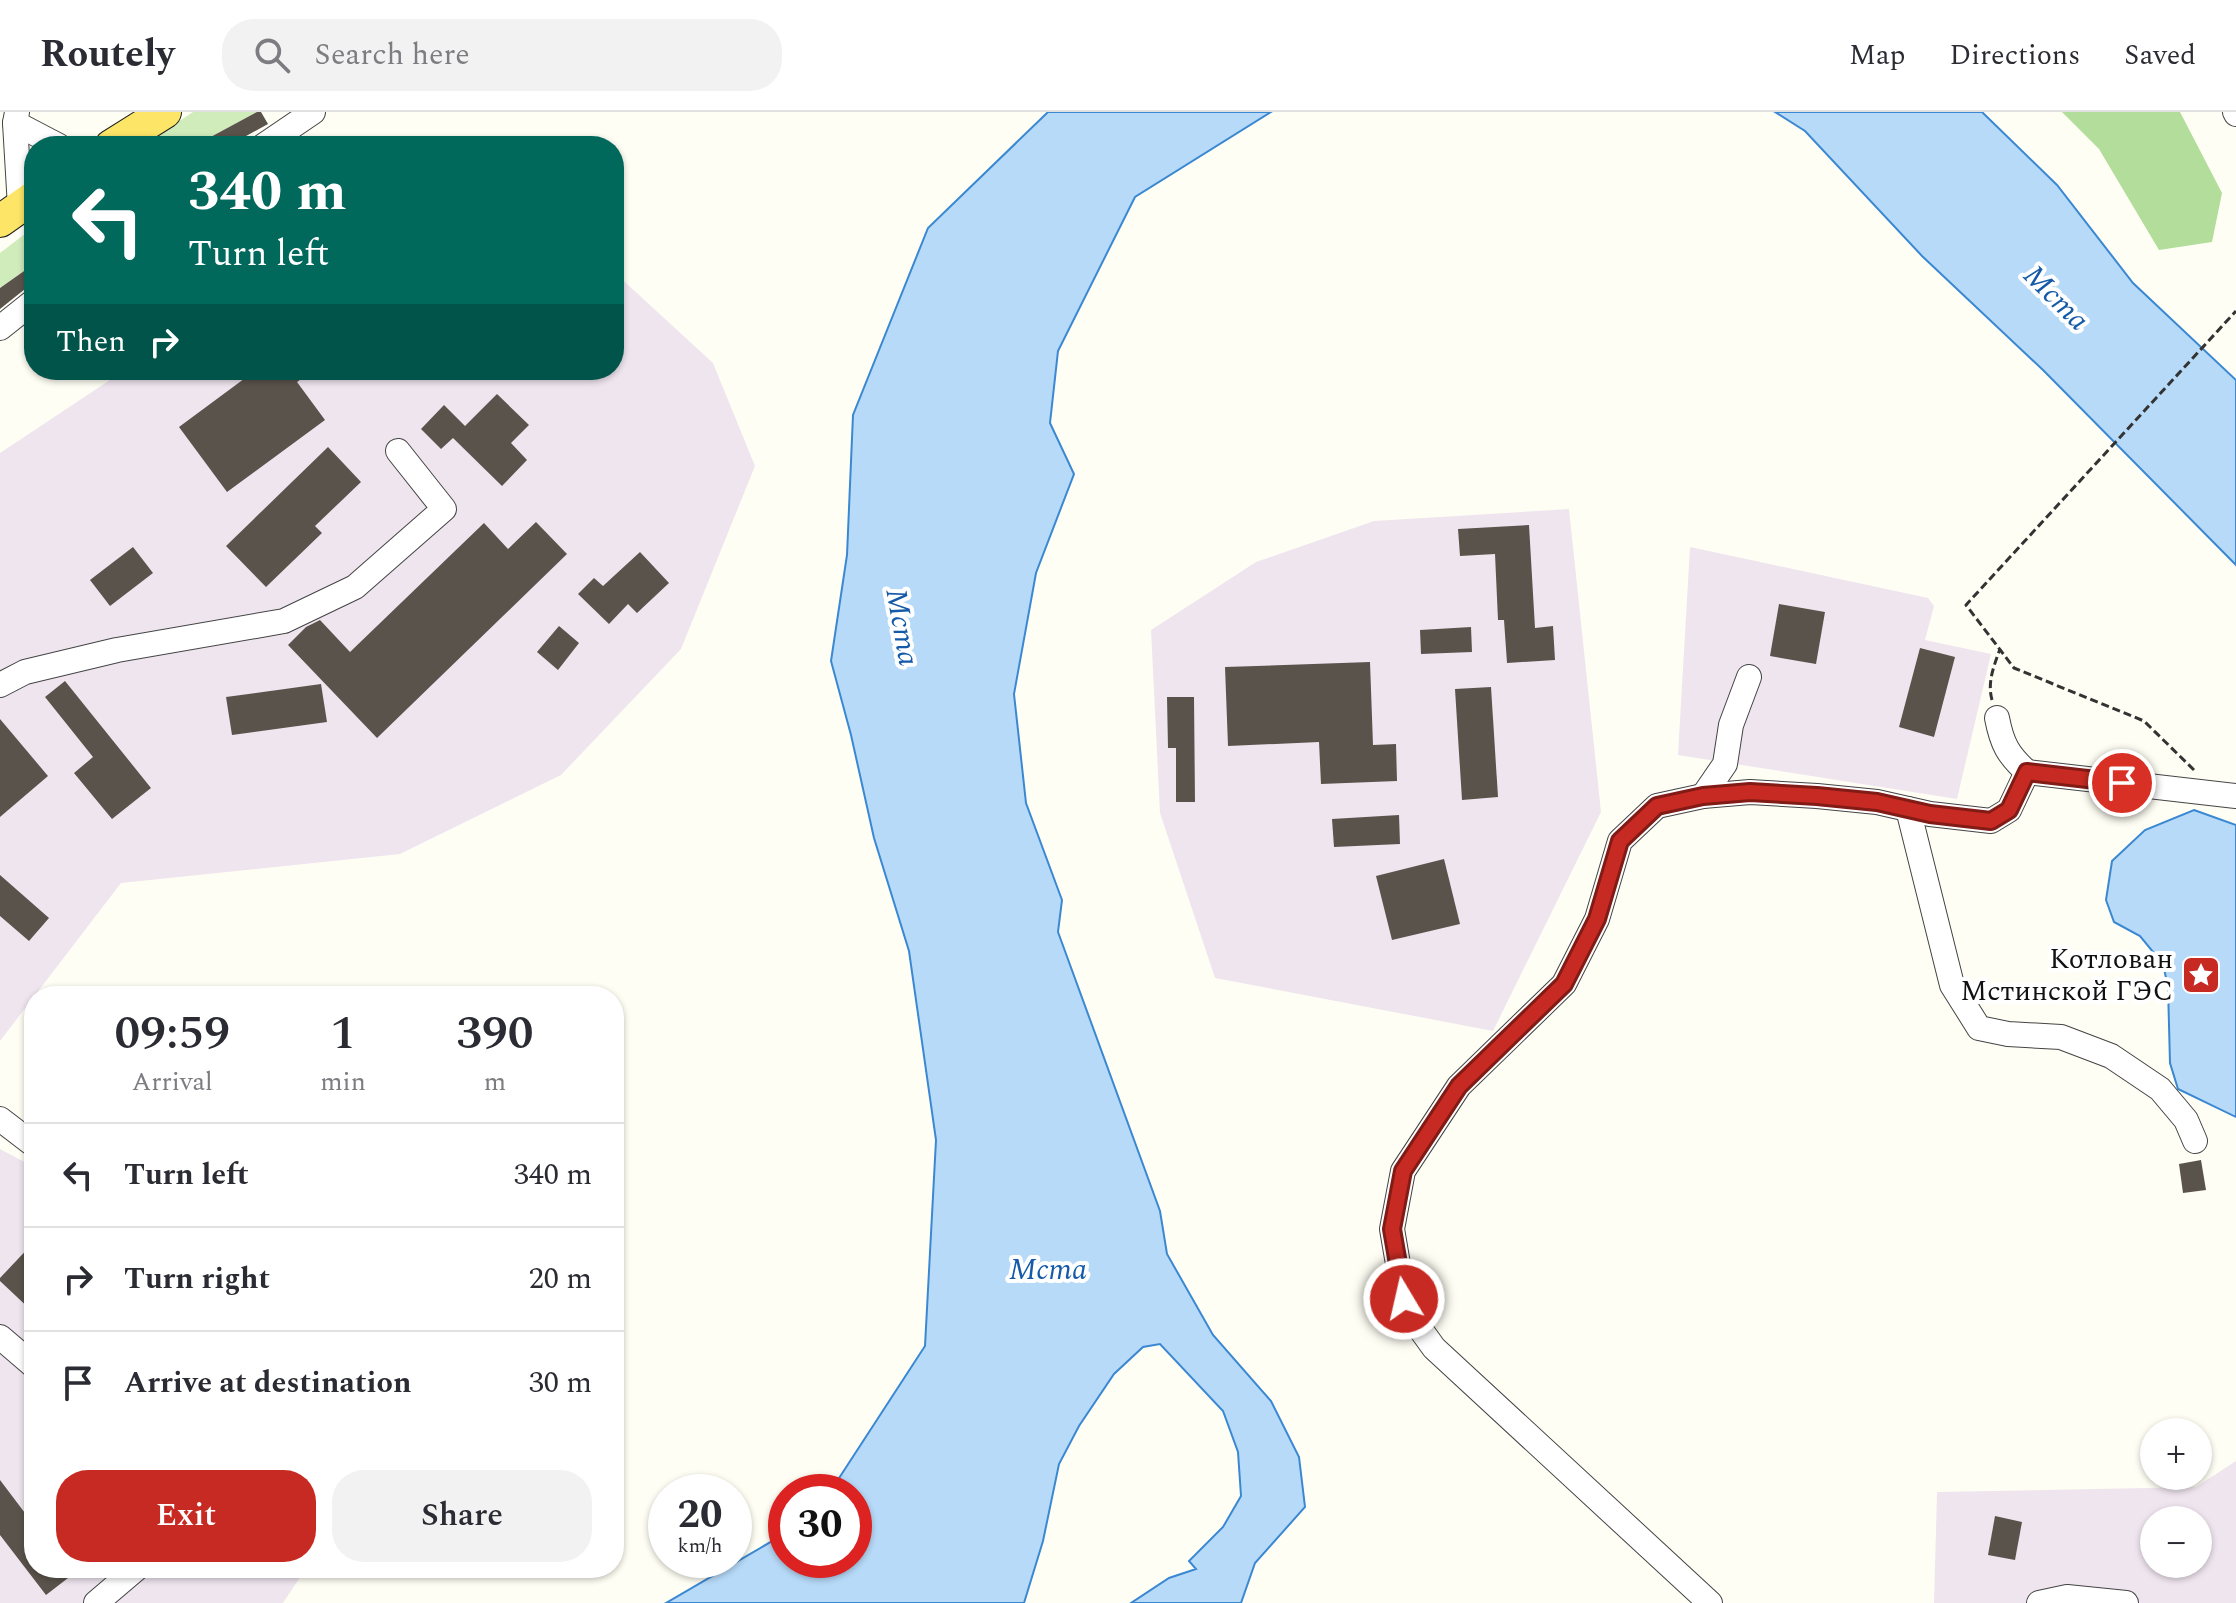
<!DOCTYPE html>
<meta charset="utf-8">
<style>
:root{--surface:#fff;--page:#f2f2f3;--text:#2b2b33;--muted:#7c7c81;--line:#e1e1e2;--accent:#c72a22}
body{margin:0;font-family:Spectral,serif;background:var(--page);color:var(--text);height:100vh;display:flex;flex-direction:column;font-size:30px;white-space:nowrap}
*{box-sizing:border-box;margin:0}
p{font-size:26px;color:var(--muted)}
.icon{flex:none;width:44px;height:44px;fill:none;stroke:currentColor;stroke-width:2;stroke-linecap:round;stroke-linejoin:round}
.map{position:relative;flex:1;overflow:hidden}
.details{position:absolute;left:24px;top:874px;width:600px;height:592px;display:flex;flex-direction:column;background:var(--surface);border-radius:32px;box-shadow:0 2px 6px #0004}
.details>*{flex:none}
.hud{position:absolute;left:24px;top:24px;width:600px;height:244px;border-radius:32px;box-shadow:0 2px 6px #0004;background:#00695c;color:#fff;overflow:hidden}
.controls{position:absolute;left:2140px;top:1306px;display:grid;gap:16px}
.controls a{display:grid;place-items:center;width:72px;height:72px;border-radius:50%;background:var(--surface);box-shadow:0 2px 6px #0004;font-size:40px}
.speed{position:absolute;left:648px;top:1362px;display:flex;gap:16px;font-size:40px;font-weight:700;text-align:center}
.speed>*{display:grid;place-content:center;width:104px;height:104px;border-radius:50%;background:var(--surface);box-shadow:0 2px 6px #0004;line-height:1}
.speed small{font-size:20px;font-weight:400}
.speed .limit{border:12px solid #d22;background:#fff;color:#111}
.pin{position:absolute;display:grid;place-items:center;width:68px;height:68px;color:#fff;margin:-34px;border:4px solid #fff;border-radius:50%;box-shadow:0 2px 8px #0007}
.me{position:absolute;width:88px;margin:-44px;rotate:351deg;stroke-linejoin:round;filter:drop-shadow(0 0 6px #0008)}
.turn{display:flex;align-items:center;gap:28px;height:168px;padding:0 32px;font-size:36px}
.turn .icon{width:104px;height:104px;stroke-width:2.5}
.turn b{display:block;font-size:56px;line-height:68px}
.then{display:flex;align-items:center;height:76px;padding:0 32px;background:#0003;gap:16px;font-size:30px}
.eta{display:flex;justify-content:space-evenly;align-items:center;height:136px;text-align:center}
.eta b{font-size:48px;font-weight:600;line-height:56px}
.cta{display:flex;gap:16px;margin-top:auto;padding:16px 32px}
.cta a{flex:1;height:92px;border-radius:32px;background:var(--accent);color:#fff;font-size:32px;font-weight:600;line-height:92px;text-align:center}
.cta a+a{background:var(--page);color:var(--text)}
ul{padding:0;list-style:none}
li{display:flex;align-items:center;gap:24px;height:104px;padding:0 32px;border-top:2px solid var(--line)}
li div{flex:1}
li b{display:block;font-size:30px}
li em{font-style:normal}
header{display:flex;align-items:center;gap:48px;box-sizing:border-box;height:112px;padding:0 40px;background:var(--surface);border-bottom:2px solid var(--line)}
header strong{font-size:38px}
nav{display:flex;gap:44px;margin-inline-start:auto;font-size:28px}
.search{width:560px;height:72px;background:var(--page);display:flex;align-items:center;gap:20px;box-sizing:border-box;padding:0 28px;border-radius:32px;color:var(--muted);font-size:30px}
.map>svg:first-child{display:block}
.industrial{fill:#efe5ef;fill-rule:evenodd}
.green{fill:#d0ecbb}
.forest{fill:#b2dd9a}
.water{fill:#b7daf8;stroke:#3b88d2;stroke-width:2}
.building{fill:#5a534c}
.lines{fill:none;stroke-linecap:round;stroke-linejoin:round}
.minor-casing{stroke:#444;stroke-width:26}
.major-casing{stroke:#222;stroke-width:34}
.path{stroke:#333;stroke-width:3;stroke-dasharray:8 4;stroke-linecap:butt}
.minor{stroke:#fff;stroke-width:24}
.major{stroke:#fce567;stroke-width:32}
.route-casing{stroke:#811b16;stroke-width:20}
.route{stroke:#c72a22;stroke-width:14}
.labels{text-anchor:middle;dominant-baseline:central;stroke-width:8;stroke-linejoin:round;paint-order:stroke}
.poi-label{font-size:28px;fill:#111;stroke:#fff;text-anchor:end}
.water-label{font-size:30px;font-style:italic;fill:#145aa8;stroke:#fff}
</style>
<header>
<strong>Routely</strong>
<div class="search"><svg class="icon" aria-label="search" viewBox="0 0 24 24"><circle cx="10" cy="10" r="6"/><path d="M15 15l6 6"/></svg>Search here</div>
<nav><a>Map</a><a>Directions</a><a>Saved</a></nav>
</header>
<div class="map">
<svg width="2236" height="1491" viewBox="0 0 2236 1491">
<rect width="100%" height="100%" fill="#fffef4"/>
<g class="industrial">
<polygon points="614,160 713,251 755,354 681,537 561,663 400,742 121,771 0,929 0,341 125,258 614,258"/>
<polygon points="1569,397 1601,700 1493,919 1215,866 1160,701 1151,518 1256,450 1374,409"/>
<polygon points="1690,435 1928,486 1934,494 1925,528 1991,542 1957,687 1678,643"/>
<polygon points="0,1037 34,1055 34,1456 306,1456 283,1491 0,1491"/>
<path d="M2236,1349V1491H1934L1937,1380L2196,1375ZM2154,1408H2198V1452H2154Z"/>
</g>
<g class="green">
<polygon points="193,0 257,0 194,34 142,34"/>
<polygon points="34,115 34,152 0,176 0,141"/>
</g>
<polygon class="forest" points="2062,0 2180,0 2222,81 2212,130 2159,138 2099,37"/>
<g class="water">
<polygon points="1048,0 1271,0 1135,85 1058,239 1050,311 1074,362 1036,461 1014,582 1026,691 1062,788 1058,820 1160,1099 1167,1142 1213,1223 1271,1289 1299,1345 1305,1395 1255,1451 1241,1491 1131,1491 1169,1466 1196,1457 1189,1449 1223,1415 1241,1384 1238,1340 1223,1299 1160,1232 1143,1235 1114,1262 1079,1314 1059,1352 1043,1429 1024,1491 666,1491 786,1421 786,1448 854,1448 854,1380 830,1380 925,1234 936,1028 909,839 874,726 851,623 831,549 847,443 853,303 928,116"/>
<polygon points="1775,0 1982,0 2057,73 2133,171 2236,268 2236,453 2043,258 1922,144 1805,19"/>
<polygon points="2194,698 2236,713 2236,1005 2178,977 2170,951 2168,875 2163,852 2140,824 2114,810 2106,788 2112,749 2145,718"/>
</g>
<g class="building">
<polygon points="257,0 261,0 268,12 228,34 194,34"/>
<polygon points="34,152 34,174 25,177 0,197 0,176"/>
<polygon points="256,258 314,258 297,270 325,308 227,380 179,315"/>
<polygon points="497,282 529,313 511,331 527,348 502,374 453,326 441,337 421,317 444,293 465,314"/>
<polygon points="328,335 361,370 315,414 322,421 266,475 226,434"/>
<polygon points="536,410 567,442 377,626 288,533 306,515 320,508 350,540 484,411 508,437"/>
<polygon points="1529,413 1535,516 1553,514 1555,548 1507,551 1504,508 1498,508 1495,442 1460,444 1458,417"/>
<polygon points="133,435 153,461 110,494 90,468"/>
<polygon points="640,440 669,471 637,501 628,492 609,512 578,482 594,466 603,474"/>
<polygon points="1779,492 1825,500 1816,552 1770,544"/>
<polygon points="559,514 579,531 558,558 537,540"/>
<polygon points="1471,515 1472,540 1421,542 1420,518"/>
<polygon points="1920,536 1955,545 1934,625 1899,615"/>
<polygon points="1370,550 1373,633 1396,632 1397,669 1321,672 1319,630 1228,634 1225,555"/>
<polygon points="65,569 151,676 112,707 74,661 93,645 45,585"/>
<polygon points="321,572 327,610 232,623 226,585"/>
<polygon points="1491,575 1498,685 1462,688 1455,577"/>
<polygon points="1167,585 1194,585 1195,690 1176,690 1176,636 1168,636"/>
<polygon points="0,607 48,664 0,705"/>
<polygon points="1399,703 1400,732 1334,735 1332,707"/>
<polygon points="1444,747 1460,812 1392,828 1376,764"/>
<polygon points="0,763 49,806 29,829 0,804"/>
<polygon points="2201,1048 2206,1078 2183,1081 2179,1052"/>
<polygon points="34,1130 34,1201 0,1169 0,1166"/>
<polygon points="0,1368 34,1413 34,1456 81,1456 46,1483 0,1423"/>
<polygon points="1995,1404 2022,1410 2015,1448 1988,1443"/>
</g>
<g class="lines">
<defs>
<g id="minor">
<polyline points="17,0 15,11 20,95"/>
<polyline points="2235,0 2236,2"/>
<polyline points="15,11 59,34"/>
<polyline points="263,34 313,0"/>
<polyline points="0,216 34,189"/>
<polyline points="0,573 25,560 117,538 284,509 355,475 444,397 398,339"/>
<path d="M1997,606C2002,632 2008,643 2027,660"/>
<polyline points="2027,660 2236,684"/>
<polyline points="1703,684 1725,652 1731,613 1749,565"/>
<polyline points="1908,697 1952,873 1979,916 2008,922 2061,925 2111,944 2160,977 2186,1008 2195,1029"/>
<polyline points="0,1007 34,1033"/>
<polyline points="0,1225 34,1254"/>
<polyline points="96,1491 137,1456"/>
<polyline points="1710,1491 1434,1236 1416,1211 1404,1187 1392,1117 1403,1059 1459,974 1564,872 1597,807 1620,729 1657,694 1703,684 1750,680 1817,684 1877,690 1930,702 1991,709 2009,698 2027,660"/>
<polyline points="2039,1491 2067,1485 2126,1491"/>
</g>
<g id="major">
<polyline points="111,34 165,0"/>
<polyline points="0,109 34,85"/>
</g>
</defs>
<use href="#minor" class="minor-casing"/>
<use href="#major" class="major-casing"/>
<g class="path">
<path d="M1992,588C1987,570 1994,554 2000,537"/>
<polyline points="2194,658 2144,609 2014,556 1966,493 2236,199"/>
</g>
<use href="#minor" class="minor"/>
<use href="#major" class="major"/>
</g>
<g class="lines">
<defs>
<polyline id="route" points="1404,1187 1392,1117 1403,1059 1459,974 1564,872 1597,807 1620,729 1657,694 1703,684 1750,680 1817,684 1877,690 1930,702 1991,709 2009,698 2027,660 2122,671"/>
</defs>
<use href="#route" class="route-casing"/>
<use href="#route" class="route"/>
</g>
<defs>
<symbol id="sight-square" viewBox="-11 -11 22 22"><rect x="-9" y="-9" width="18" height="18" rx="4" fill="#c72a22" stroke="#fff"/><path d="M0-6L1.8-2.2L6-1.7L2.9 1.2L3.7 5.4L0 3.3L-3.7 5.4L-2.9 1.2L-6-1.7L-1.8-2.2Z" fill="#fff"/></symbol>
</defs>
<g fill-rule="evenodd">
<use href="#sight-square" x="2179" y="841" width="44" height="44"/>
</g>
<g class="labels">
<g class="poi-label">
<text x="2173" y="847">Котлован<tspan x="2173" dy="32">Мстинской ГЭС</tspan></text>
</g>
<g class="water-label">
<text transform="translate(2056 186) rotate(45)">Мста</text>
<text transform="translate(902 515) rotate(80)">Мста</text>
<text x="1048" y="1158">Мста</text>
</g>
</g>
</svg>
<div class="controls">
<a>+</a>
<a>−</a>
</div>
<div class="speed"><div>20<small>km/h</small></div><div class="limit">30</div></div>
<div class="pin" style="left:2122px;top:671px;background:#d93025"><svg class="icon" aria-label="arrive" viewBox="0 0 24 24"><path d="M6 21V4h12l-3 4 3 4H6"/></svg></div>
<svg class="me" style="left:1404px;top:1187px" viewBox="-20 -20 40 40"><circle r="17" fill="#c72a22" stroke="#fff" stroke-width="3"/><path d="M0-11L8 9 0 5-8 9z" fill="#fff"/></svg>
<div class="hud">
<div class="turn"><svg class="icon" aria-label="left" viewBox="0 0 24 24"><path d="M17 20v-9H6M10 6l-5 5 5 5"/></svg><div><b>340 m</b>Turn left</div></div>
<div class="then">Then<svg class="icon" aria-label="right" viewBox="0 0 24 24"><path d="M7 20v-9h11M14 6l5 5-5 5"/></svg></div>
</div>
<section class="details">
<div class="eta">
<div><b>09:59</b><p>Arrival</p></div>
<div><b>1</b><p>min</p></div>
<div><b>390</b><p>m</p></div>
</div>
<ul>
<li><svg class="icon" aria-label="left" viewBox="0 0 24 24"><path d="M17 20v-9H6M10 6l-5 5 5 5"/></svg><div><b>Turn left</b></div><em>340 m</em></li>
<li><svg class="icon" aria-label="right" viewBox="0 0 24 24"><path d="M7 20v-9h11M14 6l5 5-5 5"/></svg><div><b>Turn right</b></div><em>20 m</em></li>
<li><svg class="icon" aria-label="arrive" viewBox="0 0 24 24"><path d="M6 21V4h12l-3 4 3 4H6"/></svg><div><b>Arrive at destination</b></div><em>30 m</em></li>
</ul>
<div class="cta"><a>Exit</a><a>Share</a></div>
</section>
</div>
